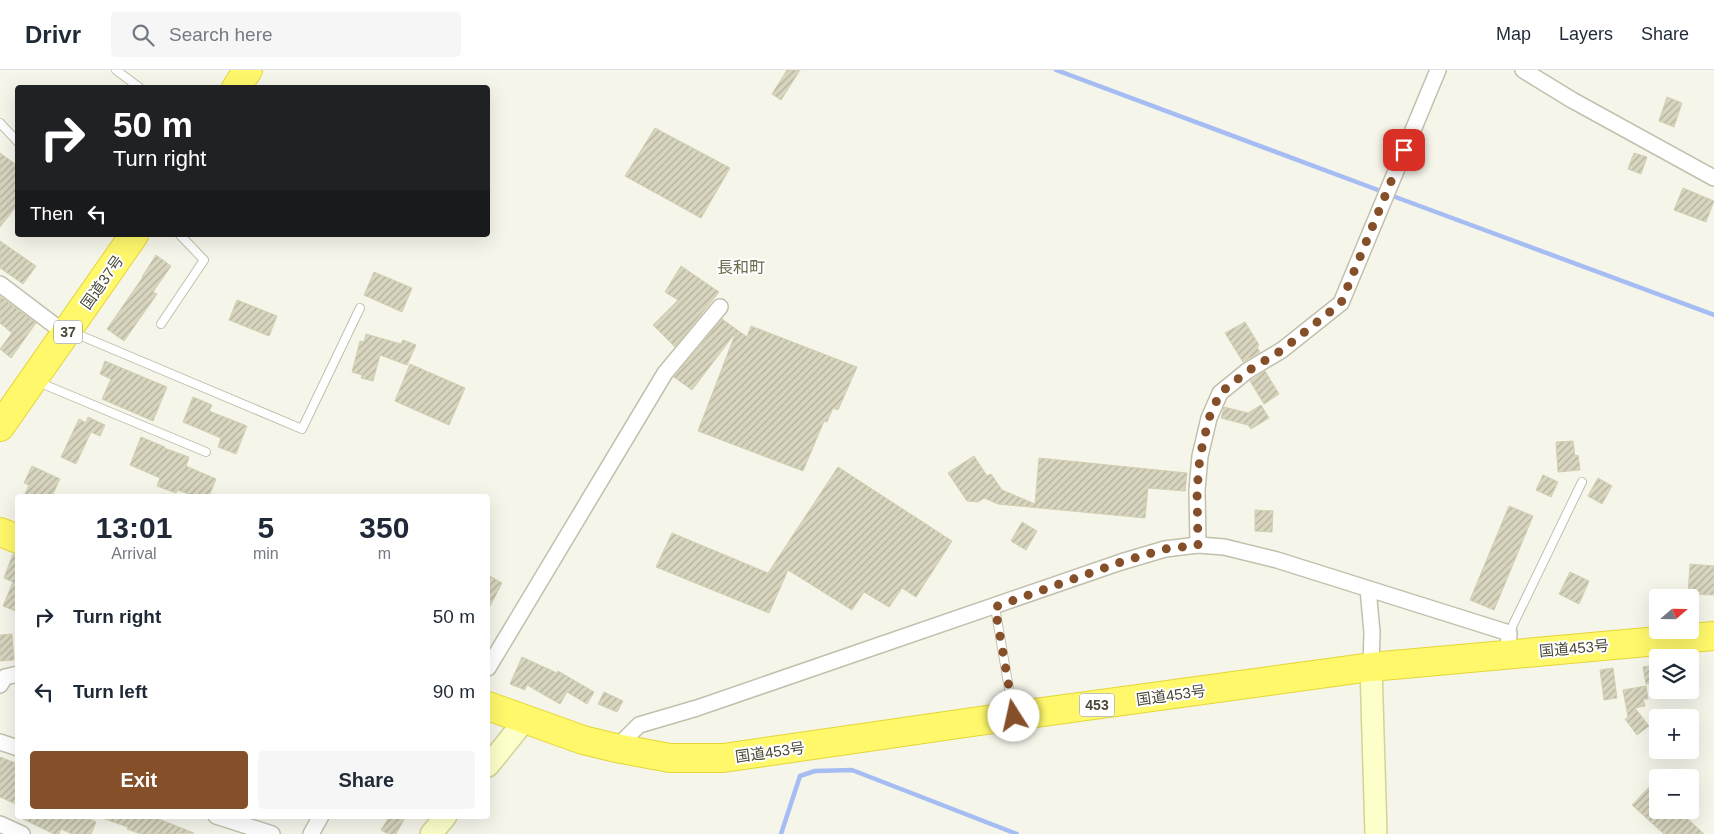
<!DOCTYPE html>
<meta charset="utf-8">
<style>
:root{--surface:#fff;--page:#f6f6f7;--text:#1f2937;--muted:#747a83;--line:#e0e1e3;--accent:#844f29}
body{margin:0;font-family:Helvetica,"Noto Sans JP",sans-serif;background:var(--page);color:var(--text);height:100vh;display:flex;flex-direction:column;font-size:19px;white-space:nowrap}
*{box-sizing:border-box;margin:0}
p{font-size:16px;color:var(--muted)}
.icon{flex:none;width:28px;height:28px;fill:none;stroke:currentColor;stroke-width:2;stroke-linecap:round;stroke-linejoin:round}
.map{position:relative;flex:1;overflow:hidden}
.panel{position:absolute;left:15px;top:424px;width:475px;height:325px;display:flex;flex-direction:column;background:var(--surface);border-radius:5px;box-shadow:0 5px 20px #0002}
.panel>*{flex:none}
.banner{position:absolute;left:15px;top:15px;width:475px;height:152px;border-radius:5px;box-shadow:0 5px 20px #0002;background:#202124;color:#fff;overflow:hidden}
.needle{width:32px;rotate:70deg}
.tools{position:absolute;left:1649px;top:519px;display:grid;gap:10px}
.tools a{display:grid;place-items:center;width:50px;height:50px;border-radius:5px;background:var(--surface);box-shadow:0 5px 20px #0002;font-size:25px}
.pin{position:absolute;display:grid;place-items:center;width:42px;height:42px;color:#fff;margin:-21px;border-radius:10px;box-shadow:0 2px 8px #0006}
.me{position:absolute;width:55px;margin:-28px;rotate:350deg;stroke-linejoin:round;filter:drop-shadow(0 0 4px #0008)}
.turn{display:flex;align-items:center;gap:18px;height:105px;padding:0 15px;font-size:22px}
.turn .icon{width:65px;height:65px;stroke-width:2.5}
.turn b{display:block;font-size:35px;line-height:42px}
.then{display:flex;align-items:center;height:48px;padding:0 15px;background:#0003;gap:10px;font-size:19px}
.eta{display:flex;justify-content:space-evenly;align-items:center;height:85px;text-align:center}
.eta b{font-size:30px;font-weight:700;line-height:35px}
.primary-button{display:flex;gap:10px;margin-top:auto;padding:10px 15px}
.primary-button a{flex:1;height:58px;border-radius:5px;background:var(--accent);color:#fff;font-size:20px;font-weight:700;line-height:58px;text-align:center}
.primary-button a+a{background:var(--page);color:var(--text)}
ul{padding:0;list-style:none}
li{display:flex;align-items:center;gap:15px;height:75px;padding:0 15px}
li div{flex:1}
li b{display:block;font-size:19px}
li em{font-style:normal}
header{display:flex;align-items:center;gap:30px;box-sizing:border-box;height:70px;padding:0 25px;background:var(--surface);border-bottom:1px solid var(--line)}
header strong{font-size:24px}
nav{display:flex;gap:28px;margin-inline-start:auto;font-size:18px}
.search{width:350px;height:45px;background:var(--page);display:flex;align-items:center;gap:12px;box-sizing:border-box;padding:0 18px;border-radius:5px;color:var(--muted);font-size:19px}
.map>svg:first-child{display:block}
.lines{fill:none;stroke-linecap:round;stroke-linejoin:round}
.stream{stroke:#a5bdf3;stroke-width:4.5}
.building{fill:url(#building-hatch);stroke:#d3cfb2}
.lane-casing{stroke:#c2c0ac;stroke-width:10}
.street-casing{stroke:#c2c0ac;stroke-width:18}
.secondary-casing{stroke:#d2d496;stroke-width:24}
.highway-casing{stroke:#e4d636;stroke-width:30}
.lane{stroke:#fff;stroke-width:8}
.street{stroke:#fff;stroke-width:15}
.secondary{stroke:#fdffca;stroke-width:21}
.highway{stroke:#fff86b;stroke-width:28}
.route{stroke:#844f29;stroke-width:9;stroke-dasharray:0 16.2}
.labels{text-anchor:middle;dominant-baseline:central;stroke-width:4;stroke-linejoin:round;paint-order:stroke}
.shield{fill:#fff;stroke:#807f73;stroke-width:1}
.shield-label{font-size:14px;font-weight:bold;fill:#4a4837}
.street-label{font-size:15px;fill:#4a4837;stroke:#fff}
.neighbourhood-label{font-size:16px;fill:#6d6a4e;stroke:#fff}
</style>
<header>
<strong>Drivr</strong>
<div class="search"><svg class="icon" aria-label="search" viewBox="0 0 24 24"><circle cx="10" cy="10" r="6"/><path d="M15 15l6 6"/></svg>Search here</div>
<nav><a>Map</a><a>Layers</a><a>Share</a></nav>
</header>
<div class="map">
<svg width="1714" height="764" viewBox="0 0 1714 764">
<defs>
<pattern id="building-hatch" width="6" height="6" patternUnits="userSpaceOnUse" patternTransform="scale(1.25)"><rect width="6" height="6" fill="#d8d5bf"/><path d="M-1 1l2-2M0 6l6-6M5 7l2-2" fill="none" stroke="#b1af9c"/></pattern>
</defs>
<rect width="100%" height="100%" fill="#f5f5ea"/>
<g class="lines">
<g class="stream">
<polyline points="1056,0 1378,120"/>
<polyline points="1390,125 1714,245"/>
<polyline points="781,764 800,706 815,701 852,700 1017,764"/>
</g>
</g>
<g class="building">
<polygon points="787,0 800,0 781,30 772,24"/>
<polygon points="1667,27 1682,33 1674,57 1659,51"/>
<polygon points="655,58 730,98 701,148 625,106"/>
<polygon points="0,83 18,96 18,134 0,157"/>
<polygon points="1634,83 1647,87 1641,104 1628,99"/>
<polygon points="1683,118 1714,131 1706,152 1674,140"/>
<polygon points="0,171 36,196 23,214 0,198"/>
<polygon points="156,185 171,196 153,222 157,224 124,271 107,259 143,207 142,207"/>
<polygon points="681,196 719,222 675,277 653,255 678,230 665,222"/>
<polygon points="374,202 412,218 402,242 364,225"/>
<polygon points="0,226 36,253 11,288 0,279 12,263 0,253"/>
<polygon points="237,230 277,246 269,266 229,250"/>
<polygon points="722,249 747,267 751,256 857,297 838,340 833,338 827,352 824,351 803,401 698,361 736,262 692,320 674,307"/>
<polygon points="1245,252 1259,275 1257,277 1260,282 1243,292 1225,263"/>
<polygon points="366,264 401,274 403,270 416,275 407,295 380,285 373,311 361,308 362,305 352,302 360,271 364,272"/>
<polygon points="105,291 167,317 153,351 102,329 111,309 100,304"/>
<polygon points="410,294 465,318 449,355 395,331"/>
<polygon points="1265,301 1279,324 1264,334 1250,311"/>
<polygon points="193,327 212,335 209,341 247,356 236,384 218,377 221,368 183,352"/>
<polygon points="1261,335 1269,348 1251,359 1248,355 1221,348 1224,337 1248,343"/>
<polygon points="88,347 105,355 100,366 91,362 76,394 61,387 79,349 86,353"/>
<polygon points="141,367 165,377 164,378 189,387 186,396 216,409 209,426 194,426 178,420 176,423 157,416 160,408 130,395"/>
<polygon points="1573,371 1575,386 1578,385 1580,400 1558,402 1556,372"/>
<polygon points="974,386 987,406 991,404 1002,420 1035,434 1039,388 1187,403 1185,421 1148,418 1145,448 998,434 984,428 978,432 967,431 948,403"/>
<polygon points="32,396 60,409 52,426 24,426 29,415 24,413"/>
<polygon points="838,397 952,471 916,527 902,518 889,537 864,522 852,540 788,500 769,543 656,497 672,463 768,503"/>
<polygon points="1543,405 1558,412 1551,427 1536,420"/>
<polygon points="1598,408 1612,416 1602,434 1588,426"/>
<polygon points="1509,436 1533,446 1494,540 1470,530"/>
<polygon points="1255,440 1273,441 1272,462 1255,461"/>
<polygon points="1022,452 1037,461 1026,480 1011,471"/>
<polygon points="13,484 18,484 18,542 3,536 13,512 4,508"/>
<polygon points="1690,494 1714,496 1714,525 1688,524"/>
<polygon points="1570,502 1589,511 1579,534 1559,524"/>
<polygon points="488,505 502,513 488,540"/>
<polygon points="12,564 14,590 0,591 0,565"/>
<polygon points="522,587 557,603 558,601 594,622 587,634 567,622 560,634 527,615 525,620 510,614"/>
<polygon points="1658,595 1658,612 1646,614 1643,597"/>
<polygon points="1613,598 1617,628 1604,630 1600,600"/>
<polygon points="1646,616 1648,629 1643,629 1645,636 1635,638 1649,656 1637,665 1625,649 1628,647 1623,620"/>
<polygon points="604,622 623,631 617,642 598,634"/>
<polygon points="0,687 18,694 18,735 0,727"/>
<polygon points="1658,708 1658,740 1678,740 1704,764 1664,764 1632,735"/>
<polygon points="17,746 83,746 96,752 91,764 72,764 61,759 59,764 54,764"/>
<polygon points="102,746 151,746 194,763 141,764 127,759 128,757 102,748"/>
<polygon points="390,746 406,746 396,764 388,764 381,760"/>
</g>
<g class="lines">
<defs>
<g id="lane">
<polyline points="116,0 140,18"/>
<polyline points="0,53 18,72"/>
<polyline points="161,254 204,190 180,165"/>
<polyline points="72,262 302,359 360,238"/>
<polyline points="38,312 206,382"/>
<polyline points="995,537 1013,642"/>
<polyline points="1509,563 1582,412"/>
</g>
<g id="street">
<polyline points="1523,0 1572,30 1714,108"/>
<polyline points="0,214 66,264"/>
<polyline points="1198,475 1197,420 1200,386 1209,348 1220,323 1247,301 1282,280 1341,233 1438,0"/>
<polyline points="1368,519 1372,562 1371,597"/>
<polyline points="488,598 665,303 720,237"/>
<polyline points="0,615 5,607 18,604"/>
<polyline points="0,672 18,678"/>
<polyline points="616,678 639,655 697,638 1121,492 1165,479 1198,475 1224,477 1277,490 1509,563 1508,584"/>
<polyline points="216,746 272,764"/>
<polyline points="0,754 22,764"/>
<polyline points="311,764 321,746"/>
</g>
<g id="secondary">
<polyline points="1371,597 1376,764"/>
<polyline points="488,696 525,650"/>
<polyline points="431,764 446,746"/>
</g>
<g id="highway">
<polyline points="236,18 248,0"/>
<polyline points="0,357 134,165"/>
<polyline points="0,462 18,469"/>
<polyline points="488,636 583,670 616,678 670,688 723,688 1014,646 1371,597 1714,566"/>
</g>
</defs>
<use href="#lane" class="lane-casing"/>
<use href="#street" class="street-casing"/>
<use href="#secondary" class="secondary-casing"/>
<use href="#highway" class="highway-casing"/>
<use href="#lane" class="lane"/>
<use href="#street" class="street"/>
<use href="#secondary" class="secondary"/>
<use href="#highway" class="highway"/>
</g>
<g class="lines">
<polyline class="route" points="1014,646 995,537 1121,492 1165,479 1198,475 1197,420 1200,386 1209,348 1220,323 1248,301 1282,280 1341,233 1404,80"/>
</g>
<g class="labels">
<g class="shield">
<rect x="54" y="250.5" width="28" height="23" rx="4"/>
<rect x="1079.5" y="623.5" width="35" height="23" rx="4"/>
</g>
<g class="shield-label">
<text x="68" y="262">37</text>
<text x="1097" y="635">453</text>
</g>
<g class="street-label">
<text transform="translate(102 212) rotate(-55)">国道37号</text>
<text transform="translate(1574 578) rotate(-5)">国道453号</text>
<text transform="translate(1171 625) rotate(-8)">国道453号</text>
<text transform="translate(770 682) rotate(-8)">国道453号</text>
</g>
<g class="neighbourhood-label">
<text x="741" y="197">長和町</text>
</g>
</g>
</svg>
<div class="tools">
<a><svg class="needle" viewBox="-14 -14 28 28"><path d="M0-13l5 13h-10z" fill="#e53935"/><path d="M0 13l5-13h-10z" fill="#747a83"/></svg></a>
<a><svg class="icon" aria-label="layers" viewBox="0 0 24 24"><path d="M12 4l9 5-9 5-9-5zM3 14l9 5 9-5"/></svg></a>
<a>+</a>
<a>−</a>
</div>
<div class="pin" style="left:1404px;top:80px;background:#d93025"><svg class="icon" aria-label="arrive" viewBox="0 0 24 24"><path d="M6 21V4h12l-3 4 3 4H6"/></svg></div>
<svg class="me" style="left:1014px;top:646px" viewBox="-20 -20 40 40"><circle r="19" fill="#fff"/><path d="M0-13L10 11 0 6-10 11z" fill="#844f29"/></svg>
<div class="banner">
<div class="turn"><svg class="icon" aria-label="right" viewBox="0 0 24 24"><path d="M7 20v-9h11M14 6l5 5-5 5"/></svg><div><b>50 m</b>Turn right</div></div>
<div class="then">Then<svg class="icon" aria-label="left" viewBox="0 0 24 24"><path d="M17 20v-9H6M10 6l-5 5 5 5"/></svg></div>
</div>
<section class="panel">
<div class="eta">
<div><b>13:01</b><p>Arrival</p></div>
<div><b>5</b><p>min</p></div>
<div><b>350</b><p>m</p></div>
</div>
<ul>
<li><svg class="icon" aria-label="right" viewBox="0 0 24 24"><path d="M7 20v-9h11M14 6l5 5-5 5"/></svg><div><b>Turn right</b></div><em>50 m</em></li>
<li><svg class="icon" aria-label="left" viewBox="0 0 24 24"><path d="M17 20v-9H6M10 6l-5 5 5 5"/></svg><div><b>Turn left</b></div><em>90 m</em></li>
</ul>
<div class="primary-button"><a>Exit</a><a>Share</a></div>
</section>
</div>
